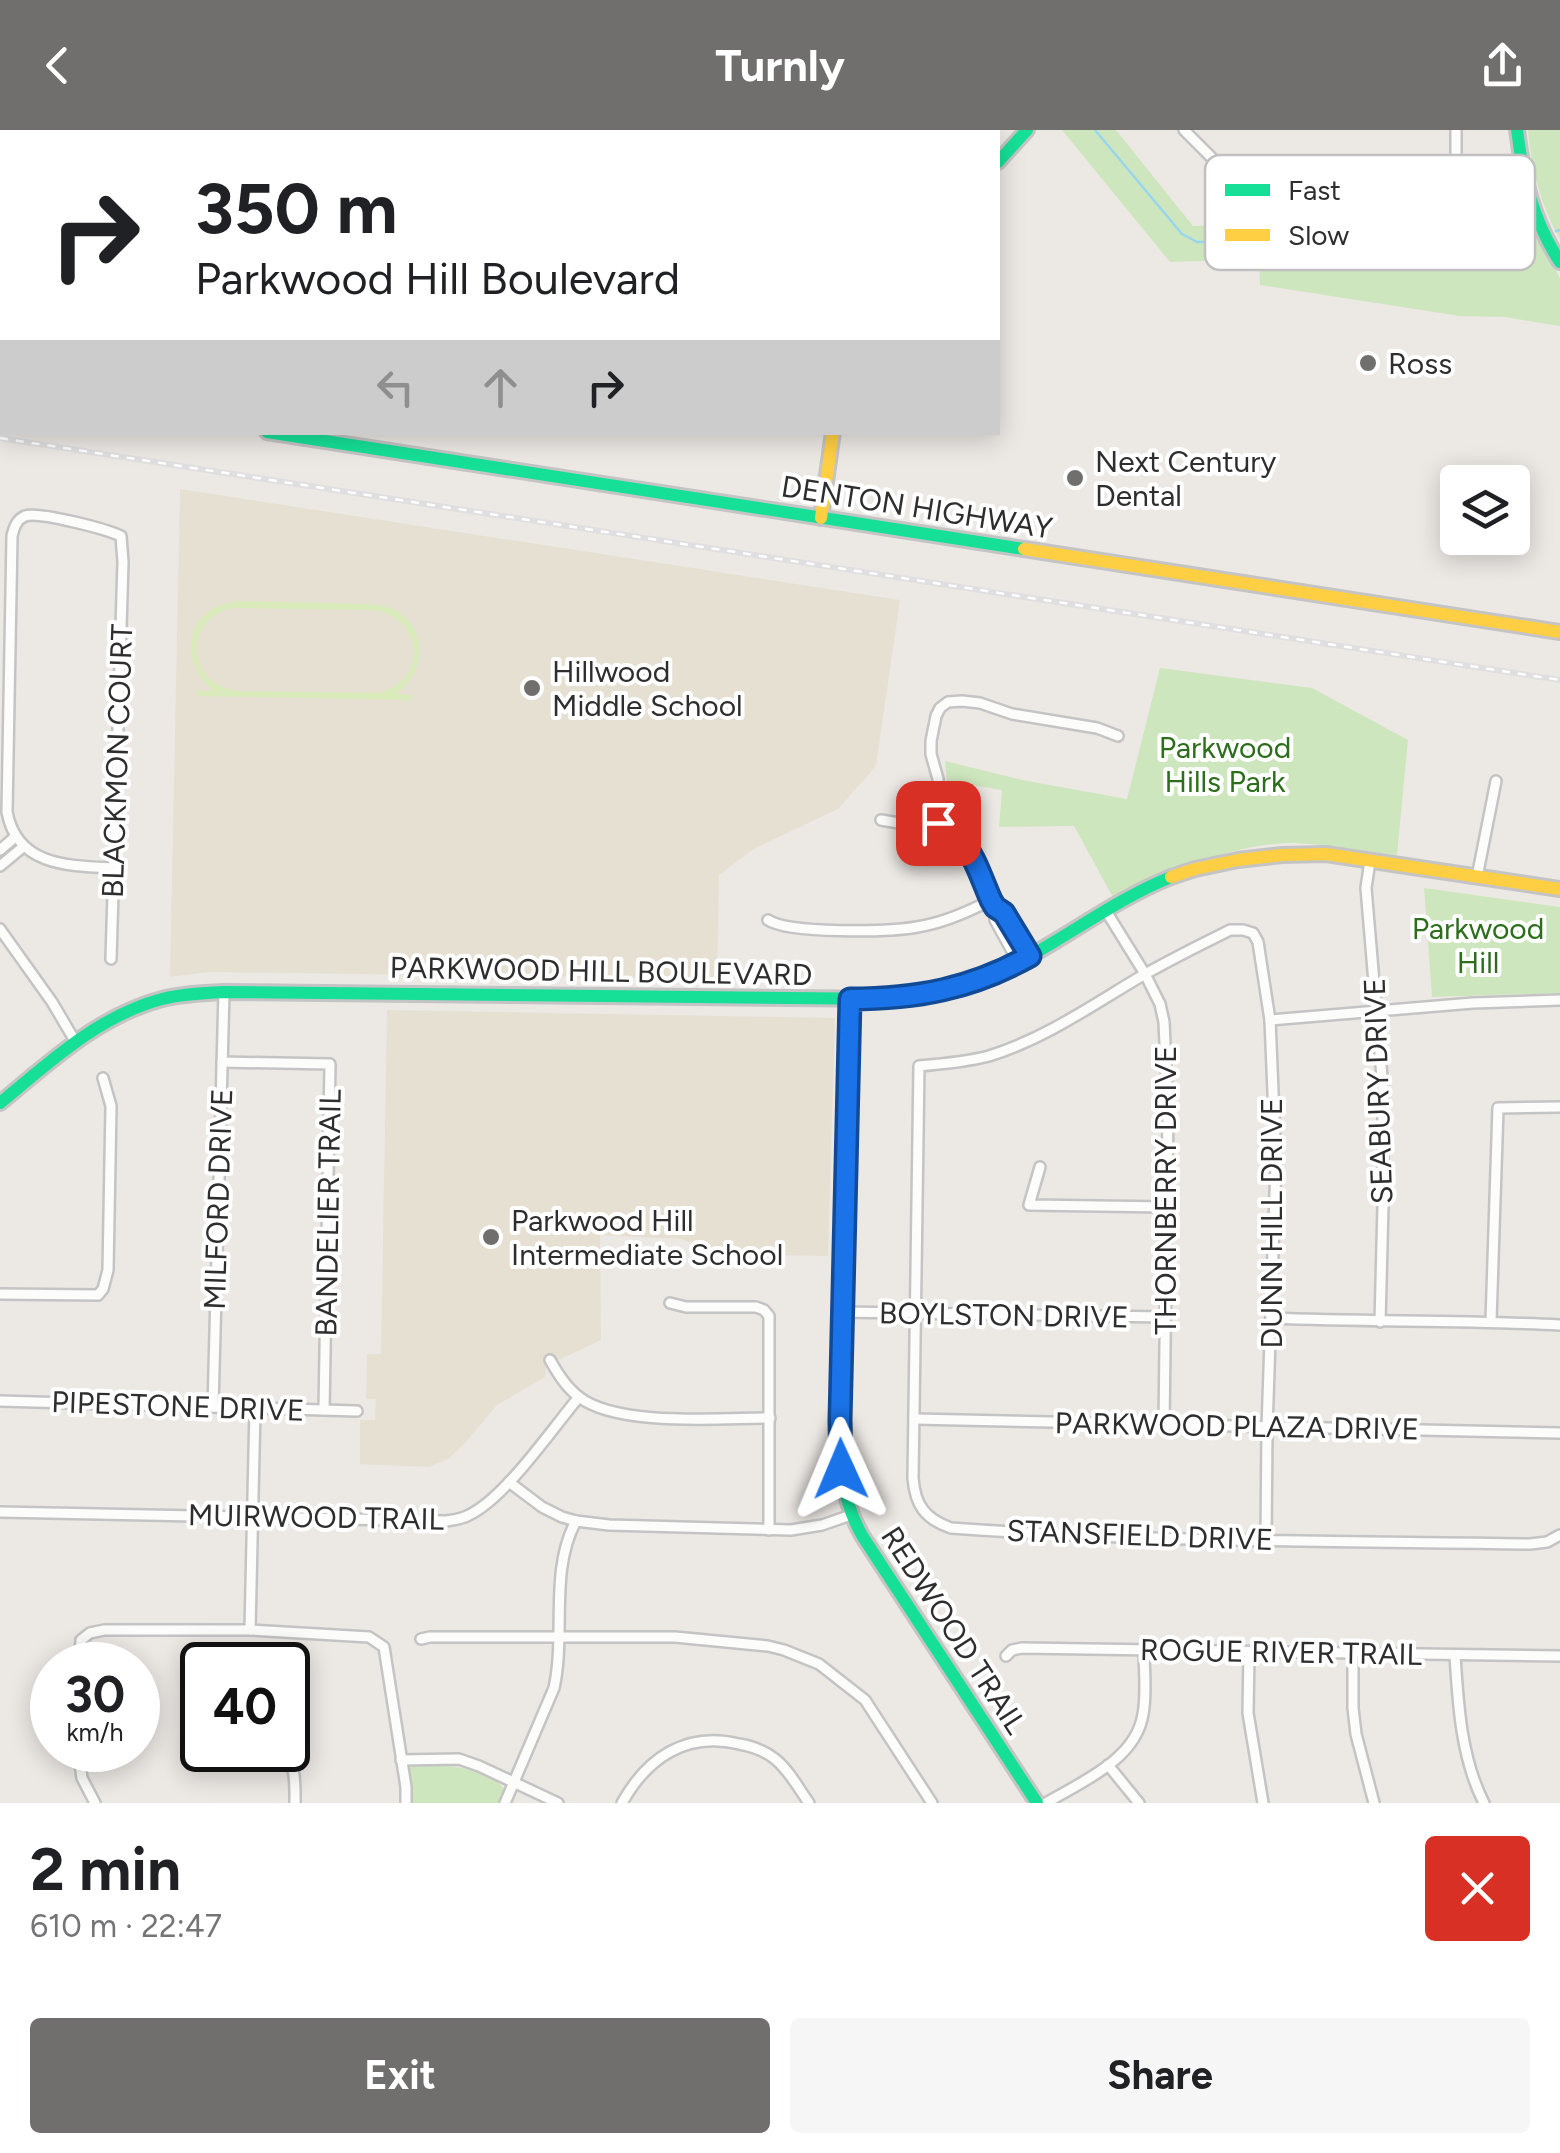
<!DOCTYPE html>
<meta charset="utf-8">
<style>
:root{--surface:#fff;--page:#f6f6f6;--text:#202124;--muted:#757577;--accent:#706f6e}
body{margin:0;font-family:Figtree,sans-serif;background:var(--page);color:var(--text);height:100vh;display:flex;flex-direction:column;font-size:38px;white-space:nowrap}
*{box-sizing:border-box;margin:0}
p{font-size:32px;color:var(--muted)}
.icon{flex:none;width:55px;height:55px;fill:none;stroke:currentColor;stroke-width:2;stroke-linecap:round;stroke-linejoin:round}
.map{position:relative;height:1673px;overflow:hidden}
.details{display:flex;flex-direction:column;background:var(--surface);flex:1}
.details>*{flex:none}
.guide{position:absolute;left:0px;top:0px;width:1000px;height:305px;box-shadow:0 5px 25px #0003;background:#fff;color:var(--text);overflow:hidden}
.tools{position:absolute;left:1440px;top:335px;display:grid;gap:20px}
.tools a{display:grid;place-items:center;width:90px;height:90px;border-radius:10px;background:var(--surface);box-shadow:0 5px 25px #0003;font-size:50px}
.speed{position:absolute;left:30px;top:1512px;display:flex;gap:20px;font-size:50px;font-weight:700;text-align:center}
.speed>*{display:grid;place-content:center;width:130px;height:130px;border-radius:50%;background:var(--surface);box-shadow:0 5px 25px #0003;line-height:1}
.speed small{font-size:25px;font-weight:400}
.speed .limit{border:5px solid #111;border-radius:15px;background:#fff;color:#111}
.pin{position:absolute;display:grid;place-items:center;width:85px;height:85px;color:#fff;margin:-42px;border-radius:20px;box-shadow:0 5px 15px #0006}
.me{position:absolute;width:110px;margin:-55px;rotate:359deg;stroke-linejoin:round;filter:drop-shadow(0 0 8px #0008)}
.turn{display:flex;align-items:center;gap:35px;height:210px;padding:0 30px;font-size:45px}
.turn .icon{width:130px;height:130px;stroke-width:2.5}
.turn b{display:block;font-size:70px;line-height:85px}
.lanes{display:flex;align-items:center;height:95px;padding:0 30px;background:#0003;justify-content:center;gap:50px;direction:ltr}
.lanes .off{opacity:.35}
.round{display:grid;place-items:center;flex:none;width:105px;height:105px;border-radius:10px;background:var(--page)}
.headline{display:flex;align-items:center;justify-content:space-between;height:170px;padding:0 30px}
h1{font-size:60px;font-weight:700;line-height:75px}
.button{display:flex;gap:20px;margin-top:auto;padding:20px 30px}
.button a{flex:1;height:115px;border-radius:10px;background:var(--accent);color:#fff;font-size:40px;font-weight:700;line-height:115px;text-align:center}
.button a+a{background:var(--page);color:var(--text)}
header{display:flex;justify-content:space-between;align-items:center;height:130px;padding:0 30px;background:var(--accent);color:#fff;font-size:45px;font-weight:700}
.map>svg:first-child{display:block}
.education{fill:#e6e0d3}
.green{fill:#cee6be}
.pitch{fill:#d9eabb;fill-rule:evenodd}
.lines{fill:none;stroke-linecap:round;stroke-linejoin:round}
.stream{stroke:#99d6ec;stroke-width:2.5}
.street-casing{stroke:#c5c4c5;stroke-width:14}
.fast-casing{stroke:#c5c4c5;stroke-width:18}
.slow-casing{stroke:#c5c4c5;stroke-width:18}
.street{stroke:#fcfcfb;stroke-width:9}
.fast{stroke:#16e098;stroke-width:12}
.slow{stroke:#ffcf43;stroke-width:12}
.rail-casing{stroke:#dfdfe1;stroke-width:6}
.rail{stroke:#fff;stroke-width:2.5;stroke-dasharray:8;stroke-linecap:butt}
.route-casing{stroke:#114b97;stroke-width:25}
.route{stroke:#1a73e8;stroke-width:18}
.poi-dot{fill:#706f6e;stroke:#fff;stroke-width:4}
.labels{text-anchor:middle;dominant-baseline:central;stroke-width:8;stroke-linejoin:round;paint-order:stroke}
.poi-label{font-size:30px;fill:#2e2e2e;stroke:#fff;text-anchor:start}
.street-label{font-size:30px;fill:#2e2e2e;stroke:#fff}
.park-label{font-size:30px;fill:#2c6e1b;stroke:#fff}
.key{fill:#fff;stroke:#c0c0c0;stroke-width:2.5}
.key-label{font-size:28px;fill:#2e2e2e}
</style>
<header><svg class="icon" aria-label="back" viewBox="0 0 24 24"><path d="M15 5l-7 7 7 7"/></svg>Turnly<svg class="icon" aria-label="share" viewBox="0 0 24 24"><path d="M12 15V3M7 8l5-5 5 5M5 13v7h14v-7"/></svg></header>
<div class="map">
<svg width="1560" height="1673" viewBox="0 0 1560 1673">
<rect width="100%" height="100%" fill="#ece8e4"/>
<g class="education">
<polygon points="180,359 900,470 876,636 838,679 755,718 719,745 717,849 209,842 170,847"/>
<polygon points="387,880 835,888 828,1126 763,1125 710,1120 681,1109 600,1105 601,1210 546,1236 545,1247 497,1275 465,1313 448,1329 428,1337 360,1334 360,1290 375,1290 376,1269 366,1269 367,1224 381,1224"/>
</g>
<g class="green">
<polygon points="1062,0 1116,0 1193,96 1527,89 1560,148 1560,196 1504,187 1460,186 1260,155 1259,129 1170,132"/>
<path d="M1528,0H1560V109C1541,77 1531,37 1528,0Z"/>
<path d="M1160,538L1312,558L1408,610L1397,725C1365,722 1321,713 1290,713C1227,715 1169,742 1114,769L1074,696L999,697L1002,660L947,651L945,631L1022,650L1127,669Z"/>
<polygon points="1424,758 1560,777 1560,863 1432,867"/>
<path d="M413,1634C440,1635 487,1636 504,1659L499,1673H412L410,1637Z"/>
</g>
<path class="pitch" d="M239,471L373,474C424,479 435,534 396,564L412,565L411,570L197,566V561L213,560C175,529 188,475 239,471ZM232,478L373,480C424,487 429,551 378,563L238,561C186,555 182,490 232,478Z"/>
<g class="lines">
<g class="stream">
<polyline points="1095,0 1182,104 1197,112 1532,106"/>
<polyline points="1556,101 1560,100"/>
</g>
<defs>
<g id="street">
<polyline points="1184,0 1214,30 1243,41 1379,42 1456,39 1521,33"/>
<polyline points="1456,39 1456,0"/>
<polyline points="881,690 899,693 937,693 957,705 968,721 995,777 995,790 1018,832"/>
<polyline points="937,693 938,649 931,624 931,611 936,586 940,578 948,572 962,571 980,573 1012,584 1097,598 1118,606"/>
<polyline points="0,720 15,707"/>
<polyline points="1370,731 1366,758 1383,959 1383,1075 1380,1192"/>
<polyline points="0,736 23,717"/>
<polyline points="1477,747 1496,651"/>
<polyline points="995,777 1004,783 1029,826"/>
<polyline points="1106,781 1145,844 1160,874 1164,892 1168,980 1164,1294"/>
<path d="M768,790C789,804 889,802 917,797C943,793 968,782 991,770"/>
<polyline points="0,799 52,872 75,911"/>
<path d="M111,829L123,432L121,406C106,399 38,381 25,386C16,390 14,398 12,406L7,682C17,736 68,736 114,738"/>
<polyline points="1270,890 1473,873 1560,870"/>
<polyline points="222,932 330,934 324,1280"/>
<polyline points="1040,1037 1029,1075 1167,1077"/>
<polyline points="0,1164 98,1165 103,1159 108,1140 111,976 103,948"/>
<polyline points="670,1173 686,1177 756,1177 764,1180 769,1186 769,1400"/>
<polyline points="842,1182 1165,1187"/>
<path d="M1272,1188C1368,1192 1464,1190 1560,1195"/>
<polyline points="1491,1191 1498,978 1560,977"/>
<path d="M550,1230C558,1244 566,1257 579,1267C618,1297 720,1288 770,1288"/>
<polyline points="0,1271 357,1281"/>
<polyline points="213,1277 224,862"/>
<path d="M914,1289C1130,1293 1345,1300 1560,1303"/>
<polyline points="509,1352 542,1377 562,1387 576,1391 609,1395 791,1400 822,1395 851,1385"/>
<path d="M0,1382L446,1391C453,1390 462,1389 469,1385C506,1367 551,1300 579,1267"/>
<path d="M1266,1410L1267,1299L1276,1034L1270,890L1258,812L1253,803L1243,800H1230C1200,815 1169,830 1140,847C1091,876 1044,909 989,926C966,932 943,934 919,936L913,1348C915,1375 925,1389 951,1398C1143,1412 1337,1411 1530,1414L1547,1412L1560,1405"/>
<polyline points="250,1500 255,1278"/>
<polyline points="421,1509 430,1507 675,1507 768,1516 784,1520 819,1534 865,1570 932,1673"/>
<polyline points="1249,1522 1248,1583 1263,1673"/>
<polyline points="1353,1523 1353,1578 1356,1604 1374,1673"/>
<path d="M1455,1525C1458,1574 1461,1628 1484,1673"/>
<polyline points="1006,1526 1012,1520 1022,1518 1560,1526"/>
<polyline points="79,1535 81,1510 90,1503 104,1500 250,1500 369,1507 384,1517 406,1657 406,1673"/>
<polyline points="197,1613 202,1613"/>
<polyline points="78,1620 82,1648 95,1673"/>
<path d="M284,1620C296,1637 295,1653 295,1673"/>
<polyline points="401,1630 459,1629 479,1636 558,1673"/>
<polyline points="1108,1635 1139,1673"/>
<path d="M505,1673L554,1558C566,1504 549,1441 576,1391"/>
<path d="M622,1673C647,1628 686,1601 739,1614C751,1616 765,1621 775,1629C789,1640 799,1659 809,1673"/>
<path d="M1046,1673C1081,1652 1136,1630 1143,1584C1147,1564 1144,1541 1144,1520"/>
</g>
<g id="fast">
<polyline points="51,0 51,2"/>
<path d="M1517,0C1523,48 1533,91 1560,132"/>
<polyline points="998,32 1027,0"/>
<polyline points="0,262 2,263"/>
<polyline points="267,302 1024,419"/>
<path d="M849,869L840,1290C840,1332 841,1370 863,1407L1037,1673"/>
<path d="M0,973C50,932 98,886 162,869C182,864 203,863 224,862L891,869C921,864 953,862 981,850C1048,823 1104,774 1171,747"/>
</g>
<g id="slow">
<polyline points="821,388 833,302"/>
<polyline points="1024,419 1560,502"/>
<polyline points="1171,747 1195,739 1238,730 1282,725 1326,724 1560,759"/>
</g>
</defs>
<use href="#street" class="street-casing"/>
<use href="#fast" class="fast-casing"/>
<use href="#slow" class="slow-casing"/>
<use href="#street" class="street"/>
<use href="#fast" class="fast"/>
<use href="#slow" class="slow"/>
<defs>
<polyline id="rail" points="0,308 1560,550"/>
</defs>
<use href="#rail" class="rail-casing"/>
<use href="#rail" class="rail"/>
</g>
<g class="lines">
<defs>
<path id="route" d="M841,1339L840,1290L850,869C916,869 971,859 1030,826L1004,783L995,777L991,770C982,750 974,723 959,708C952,702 944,699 938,693"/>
</defs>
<use href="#route" class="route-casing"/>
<use href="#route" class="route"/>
</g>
<g class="poi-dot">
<circle cx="1368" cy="233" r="10"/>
<circle cx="1075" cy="348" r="10"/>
<circle cx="532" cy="558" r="10"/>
<circle cx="491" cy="1107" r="10"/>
</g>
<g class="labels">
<g class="poi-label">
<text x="1388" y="233">Ross</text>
<text x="1095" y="331">Next Century<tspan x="1095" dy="34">Dental</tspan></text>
<text x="552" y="541">Hillwood<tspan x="552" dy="34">Middle School</tspan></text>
<text x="511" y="1090">Parkwood Hill<tspan x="511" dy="34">Intermediate School</tspan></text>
</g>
<g class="street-label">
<text transform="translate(917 377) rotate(9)">DENTON HIGHWAY</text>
<text transform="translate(117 631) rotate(-88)">BLACKMON COURT</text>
<text transform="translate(601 841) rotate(1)">PARKWOOD HILL BOULEVARD</text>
<text transform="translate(1378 961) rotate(-92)">SEABURY DRIVE</text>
<text transform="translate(1165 1060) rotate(-90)">THORNBERRY DRIVE</text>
<text transform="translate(218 1069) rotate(-88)">MILFORD DRIVE</text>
<text transform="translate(328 1083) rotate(-89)">BANDELIER TRAIL</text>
<text transform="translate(1271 1093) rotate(-90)">DUNN HILL DRIVE</text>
<text transform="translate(1004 1185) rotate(1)">BOYLSTON DRIVE</text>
<text transform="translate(178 1276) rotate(2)">PIPESTONE DRIVE</text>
<text transform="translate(1237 1296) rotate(1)">PARKWOOD PLAZA DRIVE</text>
<text transform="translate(316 1387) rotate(1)">MUIRWOOD TRAIL</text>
<text transform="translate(1140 1405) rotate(2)">STANSFIELD DRIVE</text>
<text transform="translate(954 1500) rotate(57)">REDWOOD TRAIL</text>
<text transform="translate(1281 1522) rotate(1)">ROGUE RIVER TRAIL</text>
</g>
<g class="park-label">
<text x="1225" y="617">Parkwood<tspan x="1225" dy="34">Hills Park</tspan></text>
<text x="1478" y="798">Parkwood<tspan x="1478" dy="34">Hill</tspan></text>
</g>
</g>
<rect x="1205" y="25" width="330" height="115" rx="15" class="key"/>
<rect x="1225" y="54" width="45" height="12" fill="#16e098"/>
<rect x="1225" y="99" width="45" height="12" fill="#ffcf43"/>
<g class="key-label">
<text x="1288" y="70">Fast</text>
<text x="1288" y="115">Slow</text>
</g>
</svg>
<div class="tools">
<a><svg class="icon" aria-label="layers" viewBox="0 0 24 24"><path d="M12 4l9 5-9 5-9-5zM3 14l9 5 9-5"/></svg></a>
</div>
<div class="speed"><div>30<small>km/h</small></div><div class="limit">40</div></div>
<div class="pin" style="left:938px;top:693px;background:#d93025"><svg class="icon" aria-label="arrive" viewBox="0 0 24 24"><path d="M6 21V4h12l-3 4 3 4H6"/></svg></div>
<svg class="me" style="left:841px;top:1339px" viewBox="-20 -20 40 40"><path d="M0-17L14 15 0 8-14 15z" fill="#1a73e8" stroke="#fff" stroke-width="4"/></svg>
<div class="guide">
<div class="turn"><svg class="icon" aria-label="right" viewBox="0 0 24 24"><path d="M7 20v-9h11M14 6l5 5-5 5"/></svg><div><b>350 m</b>Parkwood Hill Boulevard</div></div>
<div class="lanes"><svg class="icon off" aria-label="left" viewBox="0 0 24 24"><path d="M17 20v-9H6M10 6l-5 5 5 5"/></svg><svg class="icon off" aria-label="ahead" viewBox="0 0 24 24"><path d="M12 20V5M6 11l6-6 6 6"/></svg><svg class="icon" aria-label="right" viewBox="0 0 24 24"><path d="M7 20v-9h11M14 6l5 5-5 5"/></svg></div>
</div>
</div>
<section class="details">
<div class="headline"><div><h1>2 min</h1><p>610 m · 22:47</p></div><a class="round" style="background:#d93025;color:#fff"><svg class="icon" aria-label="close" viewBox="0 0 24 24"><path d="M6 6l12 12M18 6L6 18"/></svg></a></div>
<div class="button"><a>Exit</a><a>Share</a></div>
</section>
